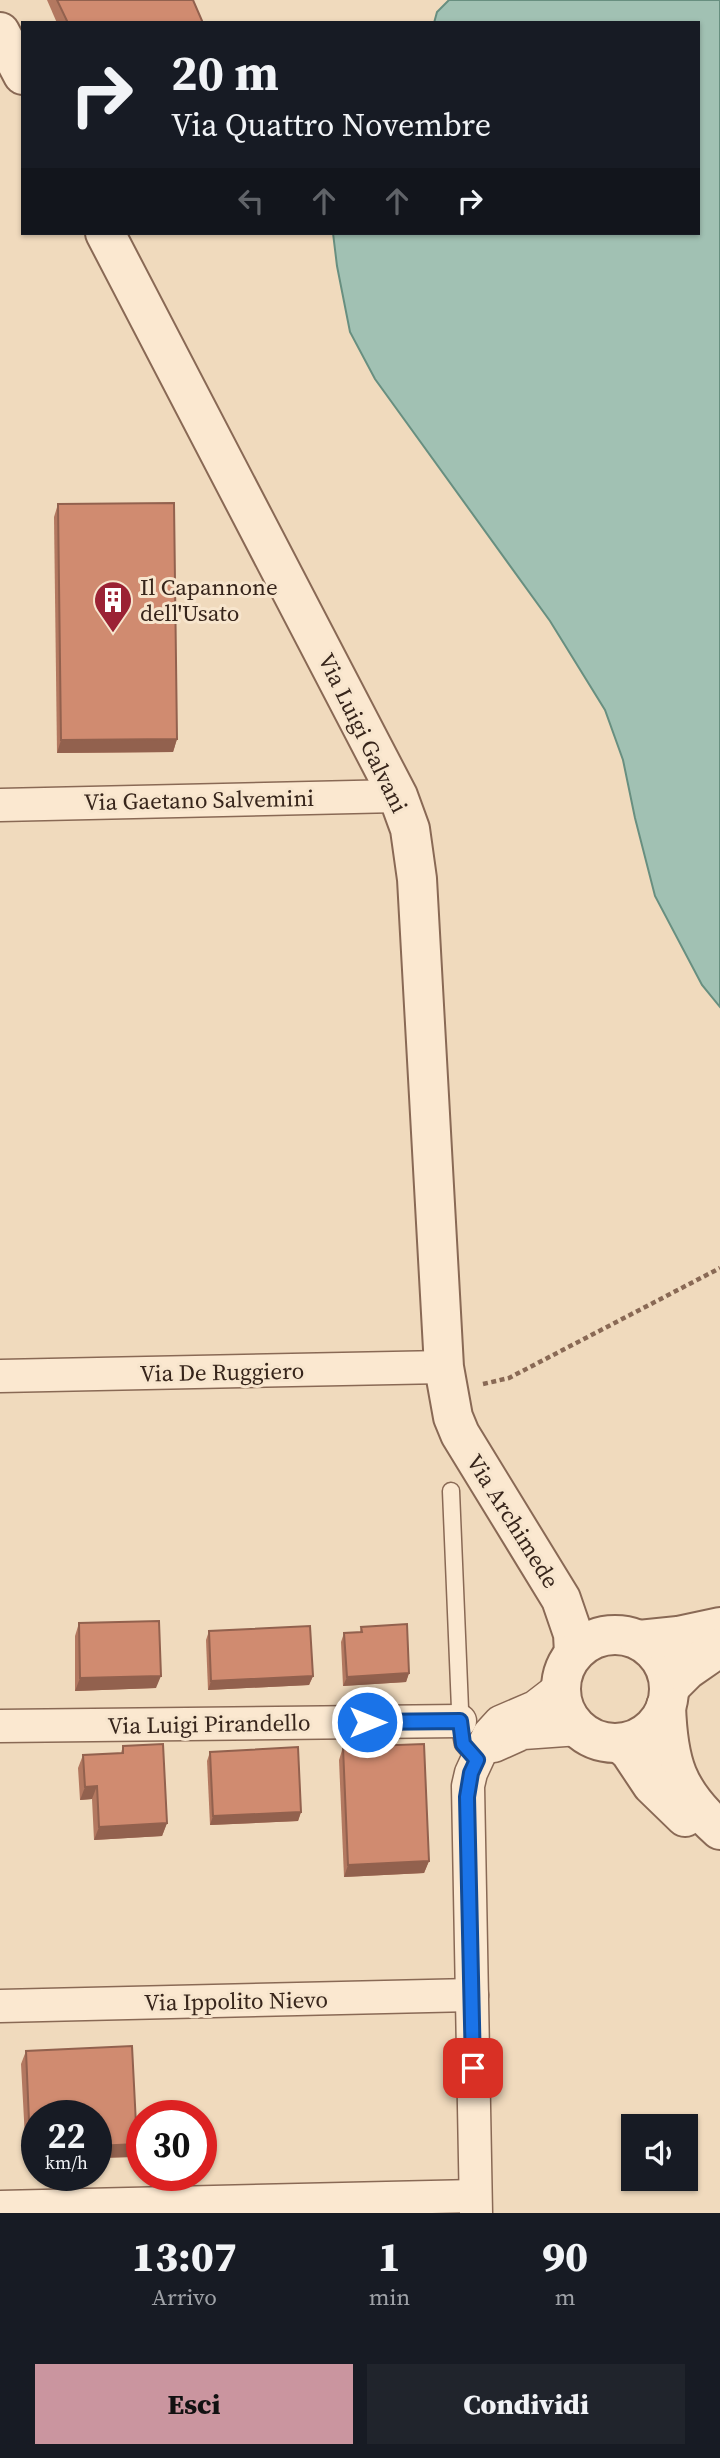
<!DOCTYPE html>
<html lang="it">
<style>
:root{--surface:#171b24;--page:#20242c;--text:#f1f3f6;--muted:#9ea1a6;--accent:#ca959f}
body{margin:0;font-family:"Source Serif 4",serif;background:var(--page);color:var(--text);height:100vh;display:flex;flex-direction:column;font-size:26px;white-space:nowrap}
*{box-sizing:border-box;margin:0}
p{font-size:23px;color:var(--muted)}
.icon{flex:none;width:38px;height:38px;fill:none;stroke:currentColor;stroke-width:2;stroke-linecap:round;stroke-linejoin:round}
.map{position:relative;height:2213px;overflow:hidden}
.drawer{display:flex;flex-direction:column;background:var(--surface);flex:1}
.drawer>*{flex:none}
.hud{position:absolute;left:21px;top:21px;width:679px;height:214px;border-radius:0px;box-shadow:0 2px 5px #0004;background:#171b24;color:var(--text);overflow:hidden}
.tools{position:absolute;left:621px;top:2114px;display:grid;gap:14px}
.tools a{display:grid;place-items:center;width:77px;height:77px;border-radius:0px;background:var(--surface);box-shadow:0 2px 5px #0004;font-size:35px}
.speed{position:absolute;left:21px;top:2100px;display:flex;gap:14px;font-size:35px;font-weight:700;text-align:center}
.speed>*{display:grid;place-content:center;width:91px;height:91px;border-radius:50%;background:var(--surface);box-shadow:0 2px 5px #0004;line-height:1}
.speed small{font-size:18px;font-weight:400}
.speed .limit{border:10px solid #d22;background:#fff;color:#111}
.pin{position:absolute;display:grid;place-items:center;width:60px;height:60px;color:#fff;margin:-30px;border-radius:14px;box-shadow:0 4px 10px #0006}
.me{position:absolute;width:77px;margin:-38px;rotate:90deg;stroke-linejoin:round;filter:drop-shadow(0 0 5px #0008)}
.turn{display:flex;align-items:center;gap:24px;height:147px;padding:0 35px;font-size:32px}
.turn .icon{width:91px;height:91px;stroke-width:2.5}
.turn b{display:block;font-size:49px;line-height:60px}
.lanes{display:flex;align-items:center;height:66px;padding:0 35px;background:#0003;justify-content:center;gap:35px;direction:ltr}
.lanes .off{opacity:.35}
.eta{display:flex;justify-content:space-evenly;align-items:center;height:119px;text-align:center}
.eta b{font-size:42px;font-weight:800;line-height:49px}
.primary-button{display:flex;gap:14px;margin-top:auto;padding:14px 35px}
.primary-button a{flex:1;height:80px;border-radius:0px;background:var(--accent);color:#111;font-size:28px;font-weight:800;line-height:80px;text-align:center}
.primary-button a+a{background:var(--page);color:var(--text)}
.map>svg:first-child{display:block}
.water{fill:#a1c1b3;stroke:#688f80;stroke-width:2}
.lines{fill:none;stroke-linecap:round;stroke-linejoin:round}
.service-casing{stroke:#896955;stroke-width:19}
.minor-casing{stroke:#896955;stroke-width:35}
.tertiary-casing{stroke:#896955;stroke-width:42}
.path{stroke:#896955;stroke-width:4.5;stroke-dasharray:5 3.5;stroke-linecap:butt}
.service{stroke:#fbe8d0;stroke-width:16}
.minor{stroke:#fbe8d0;stroke-width:32}
.tertiary{stroke:#fbe8d0;stroke-width:38}
.wall{fill:#b37860}
.shaded-wall{fill:#92614e}
.building{fill:#d08b70;stroke:#92614e;stroke-width:2}
.route-casing{stroke:#114b97;stroke-width:18}
.route{stroke:#1a73e8;stroke-width:12}
.labels{text-anchor:middle;dominant-baseline:central;stroke-width:6;stroke-linejoin:round;paint-order:stroke}
.poi-label{font-size:23px;fill:#37251b;stroke:#f7e5cd;text-anchor:start}
.street-label{font-size:23px;fill:#37251b;stroke:#f7e5cd}
</style>
<div class="map">
<svg width="720" height="2213" viewBox="0 0 720 2213">
<rect width="100%" height="100%" fill="#f0dabd"/>
<polygon class="water" points="449,0 720,0 720,1007 702,985 655,896 635,818 623,760 605,710 550,621 375,379 350,332 337,266 333,233 698,233 698,23 434,23 437,12"/>
<g class="lines">
<defs>
<polyline id="service" points="451,1491 461,1733 463,1744 477,1760"/>
<g id="minor">
<polyline points="0,805 398,796"/>
<polyline points="0,1376 444,1367"/>
<polyline points="0,1726 460,1721"/>
<polyline points="494,1746 523,1733 579,1729"/>
<polyline points="0,2006 472,1995"/>
<polyline points="0,2207 475,2196"/>
<polyline points="476,2213 468,1786 471,1773 489,1734 500,1722 535,1707 561,1687"/>
</g>
<g id="tertiary">
<polyline points="0,32 23,75"/>
<polyline points="105,233 398,796 410,829 417,879 444,1367 453,1417 460,1434 561,1599 573,1634 574,1653"/>
<circle cx="615" cy="1689" r="54"/>
<polyline points="639,1640 678,1636 720,1627"/>
<polyline points="669,1688 687,1670 720,1647"/>
<path d="M666,1706C668,1762 676,1791 720,1830"/>
<polyline points="620,1743 630,1752 652,1785 685,1817"/>
</g>
</defs>
<use href="#service" class="service-casing"/>
<use href="#minor" class="minor-casing"/>
<use href="#tertiary" class="tertiary-casing"/>
<polyline class="path" points="483,1384 509,1378 720,1268"/>
<use href="#service" class="service"/>
<use href="#minor" class="minor"/>
<use href="#tertiary" class="tertiary"/>
</g>
<g class="wall">
<polygon points="47,0 193,0 203,23 57,23"/>
<polygon points="58,504 177,739 173,752 57,753 54,517"/>
<polygon points="79,1623 156,1688 75,1691 75,1636"/>
<polygon points="361,1627 409,1673 406,1682 343,1686 341,1642 344,1633 360,1632"/>
<polygon points="209,1631 313,1676 309,1685 208,1690 206,1640"/>
<polygon points="123,1746 167,1823 162,1836 94,1840 92,1799 80,1800 78,1768 83,1755 121,1753"/>
<polygon points="343,1747 429,1861 424,1873 344,1877 339,1760"/>
<polygon points="210,1752 301,1812 298,1821 210,1825 207,1761"/>
<polygon points="132,2046 137,2144 132,2157 96,2158 96,2116 37,2116 37,2156 26,2157 21,2064 26,2051"/>
</g>
<g class="shaded-wall">
<polygon points="177,739 173,752 57,753 61,740"/>
<polygon points="409,1673 406,1682 343,1686 347,1677"/>
<polygon points="161,1676 156,1688 75,1691 80,1678"/>
<polygon points="313,1676 309,1685 208,1690 211,1681"/>
<polygon points="97,1786 92,1799 80,1800 85,1787"/>
<polygon points="301,1812 298,1821 210,1825 213,1816"/>
<polygon points="167,1823 162,1836 94,1840 99,1827"/>
<polygon points="429,1861 424,1873 344,1877 348,1865"/>
<polygon points="37,2143 37,2156 26,2157 30,2144"/>
<polygon points="137,2144 132,2157 96,2158 96,2146"/>
</g>
<g class="building">
<polygon points="57,0 193,0 203,23 68,23"/>
<polygon points="174,503 177,739 61,740 58,504"/>
<polygon points="159,1621 161,1676 80,1678 79,1623"/>
<polygon points="407,1624 409,1673 347,1677 344,1633 362,1632 361,1627"/>
<polygon points="310,1626 313,1676 211,1681 209,1631"/>
<polygon points="163,1744 167,1823 99,1827 97,1786 85,1787 83,1755 123,1753 123,1746"/>
<polygon points="424,1744 429,1861 348,1865 343,1747"/>
<polygon points="298,1747 301,1812 213,1816 210,1752"/>
<polygon points="132,2046 137,2144 96,2146 96,2116 37,2116 37,2143 30,2144 26,2051"/>
</g>
<g class="lines">
<defs>
<polyline id="route" points="367,1722 460,1721 463,1744 477,1760 471,1773 467,1797 473,2068"/>
</defs>
<use href="#route" class="route-casing"/>
<use href="#route" class="route"/>
</g>
<defs>
<symbol id="building-pin" viewBox="-11 -11 22 30"><path d="M0 17L-7.5 6A9.5 9.5 0 1 1 7.5 6Z" fill="#9b2234" stroke="#f7e5cd"/><path d="M-4-6H4V6H1V3H-1V6H-4ZM-2.5-4.3h1.7v1.8h-1.7ZM.8-4.3h1.7v1.8H.8ZM-2.5-1h1.7V.8h-1.7ZM.8-1h1.7V.8H.8Z" fill="#fff"/></symbol>
</defs>
<g fill-rule="evenodd">
<use href="#building-pin" x="91" y="578" width="44" height="60"/>
</g>
<g class="labels">
<g class="poi-label">
<text x="140" y="587">Il Capannone<tspan x="140" dy="26">dell'Usato</tspan></text>
</g>
<g class="street-label">
<text transform="translate(363 733) rotate(64)">Via Luigi Galvani</text>
<text transform="translate(199 800) rotate(-1)">Via Gaetano Salvemini</text>
<text transform="translate(222 1372) rotate(-1)">Via De Ruggiero</text>
<text transform="translate(513 1521) rotate(58)">Via Archimede</text>
<text transform="translate(209 1724) rotate(-1)">Via Luigi Pirandello</text>
<text transform="translate(236 2001) rotate(-1)">Via Ippolito Nievo</text>
</g>
</g>
</svg>
<div class="tools">
<a><svg class="icon" aria-label="sound" viewBox="0 0 24 24"><path d="M4 9h4l5-4v14l-5-4H4zM17 9q2 3 0 6"/></svg></a>
</div>
<div class="speed"><div>22<small>km/h</small></div><div class="limit">30</div></div>
<div class="pin" style="left:473px;top:2068px;background:#d93025"><svg class="icon" aria-label="arrive" viewBox="0 0 24 24"><path d="M6 21V4h12l-3 4 3 4H6"/></svg></div>
<svg class="me" style="left:367px;top:1722px" viewBox="-20 -20 40 40"><circle r="17" fill="#1a73e8" stroke="#fff" stroke-width="3"/><path d="M0-11L8 9 0 5-8 9z" fill="#fff"/></svg>
<div class="hud">
<div class="turn"><svg class="icon" aria-label="right" viewBox="0 0 24 24"><path d="M7 20v-9h11M14 6l5 5-5 5"/></svg><div><b>20 m</b>Via Quattro Novembre</div></div>
<div class="lanes"><svg class="icon off" aria-label="left" viewBox="0 0 24 24"><path d="M17 20v-9H6M10 6l-5 5 5 5"/></svg><svg class="icon off" aria-label="ahead" viewBox="0 0 24 24"><path d="M12 20V5M6 11l6-6 6 6"/></svg><svg class="icon off" aria-label="ahead" viewBox="0 0 24 24"><path d="M12 20V5M6 11l6-6 6 6"/></svg><svg class="icon" aria-label="right" viewBox="0 0 24 24"><path d="M7 20v-9h11M14 6l5 5-5 5"/></svg></div>
</div>
</div>
<section class="drawer">
<div class="eta">
<div><b>13:07</b><p>Arrivo</p></div>
<div><b>1</b><p>min</p></div>
<div><b>90</b><p>m</p></div>
</div>
<div class="primary-button"><a>Esci</a><a>Condividi</a></div>
</section>
